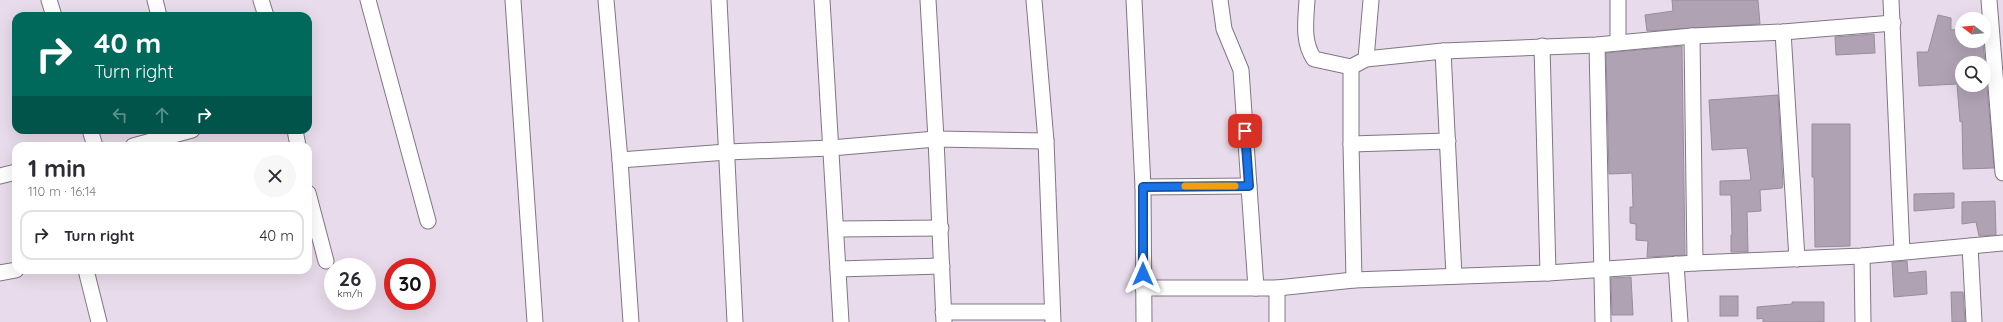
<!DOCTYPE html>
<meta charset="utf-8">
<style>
:root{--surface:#fff;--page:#f7f7f7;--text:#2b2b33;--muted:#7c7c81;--line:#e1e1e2}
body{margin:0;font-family:Quicksand,sans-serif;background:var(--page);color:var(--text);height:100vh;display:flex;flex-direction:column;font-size:15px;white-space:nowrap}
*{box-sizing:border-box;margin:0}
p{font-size:13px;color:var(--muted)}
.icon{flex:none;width:22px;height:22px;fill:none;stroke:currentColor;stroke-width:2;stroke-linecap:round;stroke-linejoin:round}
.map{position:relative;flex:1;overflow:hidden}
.side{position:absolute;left:12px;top:142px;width:300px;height:132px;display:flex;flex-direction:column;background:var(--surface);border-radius:12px;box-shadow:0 4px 16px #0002}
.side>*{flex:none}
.top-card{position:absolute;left:12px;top:12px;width:300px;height:122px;border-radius:12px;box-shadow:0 4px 16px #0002;background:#00695c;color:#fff;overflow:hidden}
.needle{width:26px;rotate:286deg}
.controls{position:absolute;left:1955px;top:12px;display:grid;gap:8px}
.controls a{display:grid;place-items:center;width:36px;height:36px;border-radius:50%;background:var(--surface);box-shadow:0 4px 16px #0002;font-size:20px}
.speed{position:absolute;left:324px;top:258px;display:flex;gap:8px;font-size:20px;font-weight:700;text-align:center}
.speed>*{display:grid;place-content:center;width:52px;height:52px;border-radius:50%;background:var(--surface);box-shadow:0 4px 16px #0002;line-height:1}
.speed small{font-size:10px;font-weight:400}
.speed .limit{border:6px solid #d22;background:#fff;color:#111}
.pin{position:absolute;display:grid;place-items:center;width:34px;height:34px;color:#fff;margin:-17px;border-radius:8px;box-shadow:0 2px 6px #0006}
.me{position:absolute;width:44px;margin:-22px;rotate:0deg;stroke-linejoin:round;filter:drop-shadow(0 0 3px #0008)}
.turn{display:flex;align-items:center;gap:14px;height:84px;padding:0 16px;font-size:18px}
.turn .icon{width:52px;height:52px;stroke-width:2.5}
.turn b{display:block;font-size:28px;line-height:34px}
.lanes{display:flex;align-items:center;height:38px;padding:0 16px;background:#0003;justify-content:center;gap:20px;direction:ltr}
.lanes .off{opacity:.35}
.round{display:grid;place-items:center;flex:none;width:42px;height:42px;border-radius:21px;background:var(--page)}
.head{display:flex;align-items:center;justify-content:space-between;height:68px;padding:0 16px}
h1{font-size:24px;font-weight:700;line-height:30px}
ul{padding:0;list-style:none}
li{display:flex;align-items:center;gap:12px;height:50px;margin:0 8px 6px;padding:0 8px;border:2px solid var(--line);border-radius:12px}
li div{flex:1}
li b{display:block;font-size:15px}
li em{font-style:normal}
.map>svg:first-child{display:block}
.building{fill:#afa3b3;stroke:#998e9d;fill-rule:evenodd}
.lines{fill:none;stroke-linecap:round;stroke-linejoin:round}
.minor-casing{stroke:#817684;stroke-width:17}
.minor{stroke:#fff;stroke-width:15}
.route-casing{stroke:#114b97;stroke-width:10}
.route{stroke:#1a73e8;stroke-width:7}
.slow{stroke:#f59e0b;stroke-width:7}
</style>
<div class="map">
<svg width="2003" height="322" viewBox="0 0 2003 322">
<rect width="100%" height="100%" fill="#e8dbeb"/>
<g class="building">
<polygon points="1672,0 1758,0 1760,24 1647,31 1645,15 1673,11"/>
<path d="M1938,15L1951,18V30L1962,29V41H1983L1994,168L1963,169L1962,121L1960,122L1957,84L1919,86L1917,52H1928ZM1962,63H1984V85H1962Z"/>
<polygon points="1874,34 1875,53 1836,55 1835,37"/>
<polygon points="1682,46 1685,255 1647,257 1648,241 1636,240 1636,224 1630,223 1630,207 1633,207 1632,173 1609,174 1606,53"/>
<polygon points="1778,95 1783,184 1782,188 1760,190 1761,211 1747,212 1748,252 1731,252 1731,235 1732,235 1731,195 1720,195 1720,181 1751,180 1747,148 1712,150 1709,100"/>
<polygon points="1812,124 1850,124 1850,246 1815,247 1814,177 1812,177"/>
<polygon points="1954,193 1954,208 1914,211 1914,194"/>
<polygon points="1995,201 1996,235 1979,236 1976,222 1962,224 1962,202"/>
<polygon points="1907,261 1908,273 1926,271 1927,294 1894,297 1892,262"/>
<polygon points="1631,277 1633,315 1612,315 1611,278"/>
<polygon points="1951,292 1963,292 1965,322 1952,322"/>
<rect x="1720" y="296" width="18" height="20"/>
<polygon points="1792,302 1824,302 1824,322 1763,322 1763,318 1757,319 1757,307 1792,304"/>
</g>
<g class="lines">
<defs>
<g id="minor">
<polyline points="49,0 54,16"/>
<polyline points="155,0 159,16"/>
<polyline points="261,0 266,16"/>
<polyline points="368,0 428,221"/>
<polyline points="513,0 535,322"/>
<polyline points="606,0 620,160 631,322"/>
<polyline points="719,0 735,322"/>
<polyline points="822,0 841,322"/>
<polyline points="928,0 936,139 944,322"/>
<polyline points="1034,0 1046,141 1053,322"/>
<polyline points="1134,0 1143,187 1144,322"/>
<polyline points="1220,0 1224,29 1241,70 1256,288"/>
<path d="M1307,0C1306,20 1302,41 1314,59L1351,67L1366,59L1443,51L1597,45L1692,36L1783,32L1893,23"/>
<polyline points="1891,0 1902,252"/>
<polyline points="1989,0 2003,173"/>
<polyline points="1783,32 1797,259"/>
<polyline points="1692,36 1695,263"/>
<polyline points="1618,42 1618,0"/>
<polyline points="1597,45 1603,322"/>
<polyline points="1542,46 1548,273"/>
<polyline points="1443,51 1454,276"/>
<polyline points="1366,59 1371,0"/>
<polyline points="1351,67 1351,144 1354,280"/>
<polyline points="90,130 95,146"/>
<polyline points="295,130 298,146"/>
<polyline points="1351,144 1448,141"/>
<polyline points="133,146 192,130"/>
<polyline points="620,160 727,152 831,148 936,139 1046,141"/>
<polyline points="0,176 16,172"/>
<polyline points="1143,187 1249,186"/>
<polyline points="308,193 326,261"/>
<polyline points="837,229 941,228"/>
<polyline points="1970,246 1974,322"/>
<polyline points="1862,256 1863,322"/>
<polyline points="1676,264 1680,322"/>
<polyline points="838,269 942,266"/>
<polyline points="86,270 99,322"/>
<polyline points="0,273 16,270"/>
<polyline points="1143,288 1277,288 1354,280 1548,273 1695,263 1862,256 2003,243"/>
<polyline points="1277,288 1277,322"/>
<polyline points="943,312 1052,312"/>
</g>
</defs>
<use href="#minor" class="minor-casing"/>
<use href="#minor" class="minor"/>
</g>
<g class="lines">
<defs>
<polyline id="route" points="1143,274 1143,187 1249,186 1245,131"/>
</defs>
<use href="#route" class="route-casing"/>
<use href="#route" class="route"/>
<polyline class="slow" points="1185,186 1235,186"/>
</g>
</svg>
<div class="controls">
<a><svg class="needle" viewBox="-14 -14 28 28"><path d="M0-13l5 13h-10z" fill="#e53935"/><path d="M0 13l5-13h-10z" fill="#7c7c81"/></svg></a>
<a><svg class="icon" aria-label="search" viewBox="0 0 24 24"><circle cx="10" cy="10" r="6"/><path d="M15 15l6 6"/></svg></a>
</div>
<div class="speed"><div>26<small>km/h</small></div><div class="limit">30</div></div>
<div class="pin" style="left:1245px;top:131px;background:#d93025"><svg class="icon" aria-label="arrive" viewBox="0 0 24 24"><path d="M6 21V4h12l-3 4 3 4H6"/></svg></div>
<svg class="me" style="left:1143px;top:274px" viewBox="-20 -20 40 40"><path d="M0-17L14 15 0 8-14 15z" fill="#1a73e8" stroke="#fff" stroke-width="4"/></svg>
<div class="top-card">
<div class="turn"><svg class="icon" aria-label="right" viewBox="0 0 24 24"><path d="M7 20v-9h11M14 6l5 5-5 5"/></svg><div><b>40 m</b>Turn right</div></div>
<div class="lanes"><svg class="icon off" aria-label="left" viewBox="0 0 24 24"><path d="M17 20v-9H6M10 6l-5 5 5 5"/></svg><svg class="icon off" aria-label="ahead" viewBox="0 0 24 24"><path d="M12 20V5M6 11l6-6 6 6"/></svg><svg class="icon" aria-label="right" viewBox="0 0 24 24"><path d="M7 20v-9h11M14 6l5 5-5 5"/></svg></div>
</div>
<section class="side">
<div class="head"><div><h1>1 min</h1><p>110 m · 16:14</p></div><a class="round"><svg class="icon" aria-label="close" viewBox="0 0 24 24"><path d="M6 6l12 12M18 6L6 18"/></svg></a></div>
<ul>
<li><svg class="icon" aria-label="right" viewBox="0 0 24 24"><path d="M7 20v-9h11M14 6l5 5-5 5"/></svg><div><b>Turn right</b></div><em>40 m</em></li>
</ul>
</section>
</div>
